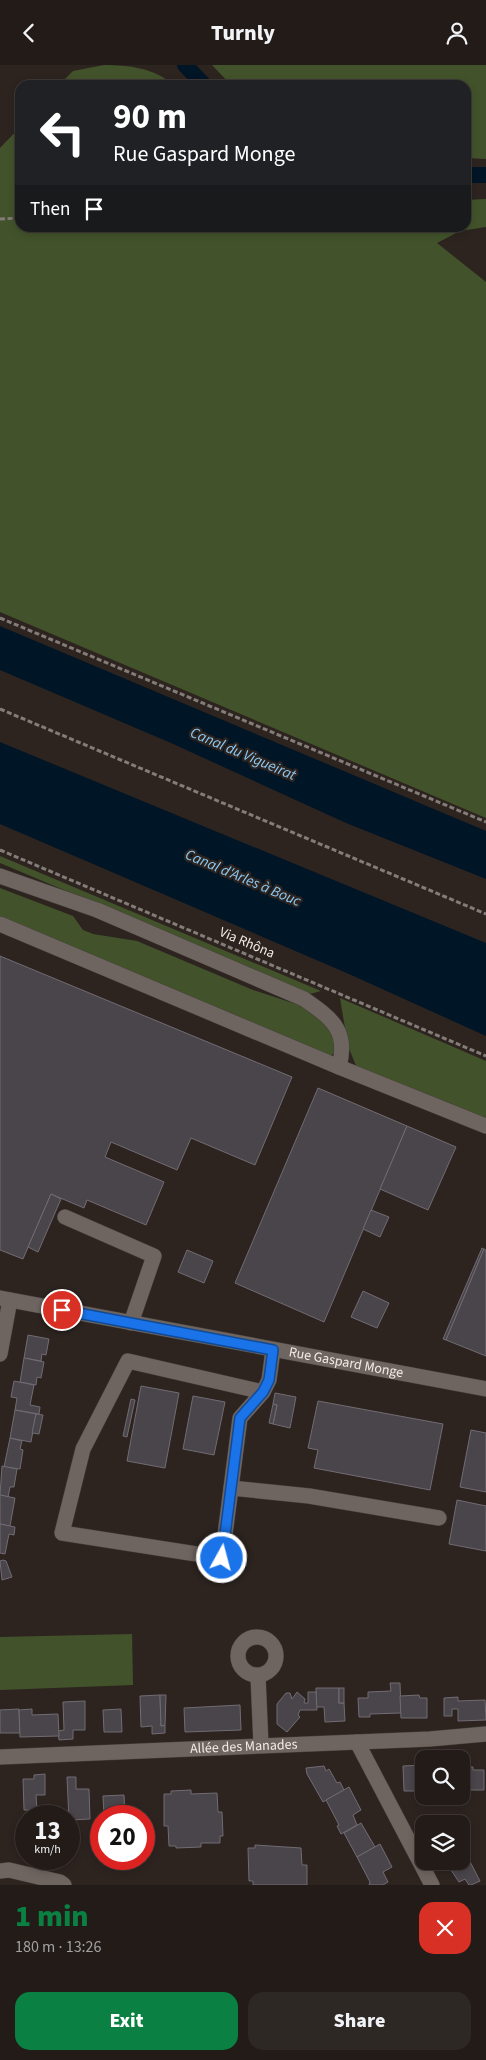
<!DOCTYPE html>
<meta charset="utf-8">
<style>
:root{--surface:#221b18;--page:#2e2825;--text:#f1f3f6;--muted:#a2a1a2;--line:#3f3937;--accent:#0b8043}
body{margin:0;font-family:"Source Sans 3",sans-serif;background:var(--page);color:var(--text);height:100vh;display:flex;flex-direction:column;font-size:19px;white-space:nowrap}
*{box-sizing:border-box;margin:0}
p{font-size:16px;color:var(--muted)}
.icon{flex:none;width:28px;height:28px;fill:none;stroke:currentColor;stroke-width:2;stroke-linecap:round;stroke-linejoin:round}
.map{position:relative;height:1820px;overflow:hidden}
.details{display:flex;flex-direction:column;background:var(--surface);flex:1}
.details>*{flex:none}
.banner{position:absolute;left:15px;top:15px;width:456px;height:152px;border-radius:15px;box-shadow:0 2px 8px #0003,0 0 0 1px var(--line);background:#202124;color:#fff;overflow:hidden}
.fabs{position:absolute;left:415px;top:1685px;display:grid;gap:10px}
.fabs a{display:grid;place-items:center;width:55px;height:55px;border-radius:10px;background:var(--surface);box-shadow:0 2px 8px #0003,0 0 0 1px var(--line);font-size:25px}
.speed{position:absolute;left:15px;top:1740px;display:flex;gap:10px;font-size:25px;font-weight:700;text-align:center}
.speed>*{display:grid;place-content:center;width:65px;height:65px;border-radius:50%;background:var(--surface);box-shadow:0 2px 8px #0003,0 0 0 1px var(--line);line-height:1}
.speed small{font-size:12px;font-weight:400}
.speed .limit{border:8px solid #d22;background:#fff;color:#111}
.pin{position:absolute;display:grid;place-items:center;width:42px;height:42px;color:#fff;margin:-21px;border:2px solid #fff;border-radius:50%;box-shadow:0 1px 5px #0007}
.me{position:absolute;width:55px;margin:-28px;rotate:7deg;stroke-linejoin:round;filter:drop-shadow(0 0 4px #0008)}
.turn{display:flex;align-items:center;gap:18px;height:105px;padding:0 15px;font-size:22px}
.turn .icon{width:65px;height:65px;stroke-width:2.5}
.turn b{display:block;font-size:35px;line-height:42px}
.then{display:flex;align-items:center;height:48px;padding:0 15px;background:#0003;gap:10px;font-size:19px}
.round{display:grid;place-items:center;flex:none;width:52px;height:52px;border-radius:15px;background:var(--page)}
.head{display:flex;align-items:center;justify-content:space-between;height:85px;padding:0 15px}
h1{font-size:30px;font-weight:800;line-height:38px;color:var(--accent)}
.button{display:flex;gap:10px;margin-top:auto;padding:10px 15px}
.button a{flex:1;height:58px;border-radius:15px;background:var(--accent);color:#fff;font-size:20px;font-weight:800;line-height:58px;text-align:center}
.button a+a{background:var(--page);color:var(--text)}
header{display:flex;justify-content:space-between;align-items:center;height:65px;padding:0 15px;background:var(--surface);font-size:22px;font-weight:800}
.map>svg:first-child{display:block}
.green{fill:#42532b}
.water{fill:#001526}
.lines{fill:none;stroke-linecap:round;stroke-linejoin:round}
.canal{stroke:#001526;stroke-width:16}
.building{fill:#4a444b;stroke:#716b73}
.minor-casing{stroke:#453f3b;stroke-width:16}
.path{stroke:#837c78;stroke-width:3;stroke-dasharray:5 2.5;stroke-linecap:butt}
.minor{stroke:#6f6560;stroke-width:15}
.route-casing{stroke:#114b97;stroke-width:12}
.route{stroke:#1a73e8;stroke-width:9}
.labels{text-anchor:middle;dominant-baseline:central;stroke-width:4.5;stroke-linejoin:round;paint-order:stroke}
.street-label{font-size:14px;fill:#f1ebe8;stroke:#2d2420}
.water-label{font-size:15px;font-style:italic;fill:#8acbf6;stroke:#2d2420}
</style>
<header><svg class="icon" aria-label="back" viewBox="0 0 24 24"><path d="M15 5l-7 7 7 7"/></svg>Turnly<svg class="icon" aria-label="person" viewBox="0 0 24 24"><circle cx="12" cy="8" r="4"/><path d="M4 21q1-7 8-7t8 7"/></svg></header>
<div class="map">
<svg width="486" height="1820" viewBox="0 0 486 1820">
<rect width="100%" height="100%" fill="#2d2420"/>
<g class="green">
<path d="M104,0C128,0 155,3 173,20H59L73,6Z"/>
<polygon points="212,0 486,0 486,94 466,93 466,20 231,20"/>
<polygon points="20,62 20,162 466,162 466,135 486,134 486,162 460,166 437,178 486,217 486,753 0,547 0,83"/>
<polygon points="0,791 321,926 310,929 0,798"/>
<polygon points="0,823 73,851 83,865 93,869 137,876 253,925 302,941 326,959 335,969 337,983 332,990 322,990 0,851"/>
<polygon points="340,933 486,996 486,1057 357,1003 348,981"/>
<polygon points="132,1569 133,1620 0,1625 0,1572"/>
</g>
<g class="water">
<polygon points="0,561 486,766 486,814 346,758 171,678 0,605"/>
<polygon points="0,677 486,878 486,971 349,909 0,759"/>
</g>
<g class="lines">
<g class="canal">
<polyline points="185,0 204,20"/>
<polyline points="466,110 486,110"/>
</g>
</g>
<g class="building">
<polygon points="0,891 292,1012 255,1100 191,1073 177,1105 111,1077 105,1092 164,1117 146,1160 87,1135 84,1143 51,1129 23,1194 0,1185"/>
<polygon points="318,1023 407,1061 324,1257 235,1218"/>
<polygon points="407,1061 456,1082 428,1145 380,1124"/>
<polygon points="51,1129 61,1134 38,1187 28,1182"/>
<polygon points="371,1145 389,1152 380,1172 363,1164"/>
<polygon points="482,1183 484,1184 446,1275 443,1274"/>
<polygon points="484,1184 486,1185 486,1291 446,1275"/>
<polygon points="187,1185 213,1196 204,1218 178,1207"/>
<polygon points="363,1226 389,1238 377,1263 351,1252"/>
<polygon points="28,1270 49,1274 46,1290 42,1289 41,1296 24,1293"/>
<polygon points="24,1293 44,1297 41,1313 37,1312 36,1320 20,1317"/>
<polygon points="14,1316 34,1320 30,1340 40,1342 39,1349 15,1345 17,1333 11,1332"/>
<polygon points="141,1321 179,1328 165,1403 127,1396"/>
<polygon points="275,1328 296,1332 290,1363 273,1359 277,1340 273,1339"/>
<polygon points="193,1331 225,1337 214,1390 183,1384"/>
<polygon points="131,1334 135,1335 127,1372 123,1371"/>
<polygon points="318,1336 443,1359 430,1425 314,1403 318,1385 308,1383"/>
<polygon points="273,1339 277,1340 273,1359 269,1358"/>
<polygon points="15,1345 36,1349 31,1377 10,1373"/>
<polygon points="36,1349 43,1350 39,1369 32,1368"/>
<polygon points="471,1365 486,1368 486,1427 460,1422"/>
<polygon points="10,1373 22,1376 20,1384 23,1385 20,1404 4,1402"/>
<polygon points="2,1401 17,1404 14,1422 10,1422 8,1432 0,1430"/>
<polygon points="0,1430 15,1433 10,1461 0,1459"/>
<polygon points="457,1435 486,1441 486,1486 449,1479"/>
<polygon points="0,1459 15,1462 14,1470 9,1469 5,1489 0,1488"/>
<polygon points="3,1495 6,1496 12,1512 2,1515 0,1496"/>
<polygon points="390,1618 400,1618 401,1648 370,1649 370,1652 359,1652 358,1633 368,1633 368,1627 391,1626"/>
<polygon points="316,1623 339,1623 339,1638 344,1638 345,1656 325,1657 324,1642 316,1642"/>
<rect x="339" y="1623" width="5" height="15"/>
<polygon points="297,1627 305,1634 304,1638 308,1638 308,1627 316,1627 317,1645 300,1645 298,1650 300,1652 287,1667 277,1659 277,1639 286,1628 290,1628 292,1634"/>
<polygon points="160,1630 161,1661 165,1660 165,1668 152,1669 152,1661 141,1662 140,1631"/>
<polygon points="160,1630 166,1630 165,1660 161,1661"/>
<polygon points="419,1630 420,1633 427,1633 427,1653 401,1653 400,1631"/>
<polygon points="458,1632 458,1636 485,1635 486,1655 458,1656 458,1644 452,1644 452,1651 444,1651 444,1633"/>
<polygon points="85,1636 85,1665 73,1665 73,1674 59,1675 58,1666 64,1665 63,1637"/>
<polygon points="240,1640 241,1665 185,1667 184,1643"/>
<polygon points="19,1644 20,1668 0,1668 0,1645"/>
<polygon points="32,1644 32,1650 58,1649 59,1671 20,1672 19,1645"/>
<polygon points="121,1644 122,1667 104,1667 103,1645"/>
<polygon points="424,1700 424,1726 404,1726 403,1701"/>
<polygon points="324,1701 326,1706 329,1704 337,1718 340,1717 344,1725 323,1737 307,1709 306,1703"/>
<polygon points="461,1702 473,1702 473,1705 484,1705 484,1725 461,1725"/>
<polygon points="45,1709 45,1730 36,1730 37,1745 48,1744 49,1751 32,1751 31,1745 24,1745 23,1714 34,1714 34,1710"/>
<polygon points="67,1712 76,1712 76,1724 89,1724 90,1754 69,1755"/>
<polygon points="349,1722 361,1745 353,1750 357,1760 341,1769 337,1761 339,1760 326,1735"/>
<polygon points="191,1725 191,1729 217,1728 218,1747 222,1747 223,1771 220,1771 220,1778 201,1778 201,1782 176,1783 176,1781 169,1781 168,1761 164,1761 164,1729 171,1729 171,1726"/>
<polygon points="124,1730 125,1751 104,1751 103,1731"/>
<polygon points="438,1754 448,1754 450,1759 428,1759"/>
<polygon points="361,1758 375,1782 357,1792 344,1768"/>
<polygon points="380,1779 392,1802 383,1807 388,1817 383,1820 369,1820 370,1817 357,1792"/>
<polygon points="255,1780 301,1783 302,1800 307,1800 307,1820 253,1820 253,1816 249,1816 248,1783 255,1783"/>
<polygon points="464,1785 480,1816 471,1820 469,1820 465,1814 459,1817 445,1796 461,1796 461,1786"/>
</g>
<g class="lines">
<defs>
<g id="minor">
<path d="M0,811L97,845L304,934C331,953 349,965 339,1002"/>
<polyline points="0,859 339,1002 486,1061"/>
<polyline points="65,1152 154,1191 131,1258"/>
<path id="s1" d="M0,1233L486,1324"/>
<polyline points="0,1289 10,1235"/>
<polyline points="263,1327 240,1353 222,1493 62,1468 83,1384 128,1296 263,1327 269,1315 273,1285"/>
<polyline points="231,1423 309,1431 439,1453"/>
<circle cx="257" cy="1591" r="19"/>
<polyline points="258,1611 261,1680"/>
<polyline points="357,1677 432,1820"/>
<path id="s2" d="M0,1692L430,1674L486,1669"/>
<polyline points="0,1806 9,1805 60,1817 64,1820"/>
</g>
</defs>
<use href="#minor" class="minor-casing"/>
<g class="path">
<polyline points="118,20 120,15"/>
<polyline points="0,154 20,153"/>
<polyline points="0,553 486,757"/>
<polyline points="0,644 486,849"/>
<polyline points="0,785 486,991"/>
</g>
<use href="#minor" class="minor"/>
</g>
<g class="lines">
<defs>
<polyline id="route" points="62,1245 273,1285 269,1315 263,1327 240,1353 222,1493"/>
</defs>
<use href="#route" class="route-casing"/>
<use href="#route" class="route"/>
</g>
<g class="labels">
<g class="street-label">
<text transform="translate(247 878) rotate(23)">Via Rhôna</text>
<text stroke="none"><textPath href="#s1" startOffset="352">Rue Gaspard Monge</textPath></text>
<text stroke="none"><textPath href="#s2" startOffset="244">Allée des Manades</textPath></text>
</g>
<g class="water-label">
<text transform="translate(243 689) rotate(23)">Canal du Vigueirat</text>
<text transform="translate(243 813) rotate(23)">Canal d'Arles à Bouc</text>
</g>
</g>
</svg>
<div class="fabs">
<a><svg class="icon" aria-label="search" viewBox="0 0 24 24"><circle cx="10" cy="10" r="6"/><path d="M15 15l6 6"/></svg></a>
<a><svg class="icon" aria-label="layers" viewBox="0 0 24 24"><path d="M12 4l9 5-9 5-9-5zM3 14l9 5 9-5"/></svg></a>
</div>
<div class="speed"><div>13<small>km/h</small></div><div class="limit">20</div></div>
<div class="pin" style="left:62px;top:1245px;background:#d93025"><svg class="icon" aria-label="arrive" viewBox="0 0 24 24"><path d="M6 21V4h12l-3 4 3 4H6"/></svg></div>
<svg class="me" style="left:222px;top:1493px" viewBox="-20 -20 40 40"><circle r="17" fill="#1a73e8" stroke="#fff" stroke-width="3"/><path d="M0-11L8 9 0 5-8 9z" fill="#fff"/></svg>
<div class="banner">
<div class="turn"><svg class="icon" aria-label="left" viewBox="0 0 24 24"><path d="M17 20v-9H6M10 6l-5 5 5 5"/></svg><div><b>90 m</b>Rue Gaspard Monge</div></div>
<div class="then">Then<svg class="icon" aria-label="arrive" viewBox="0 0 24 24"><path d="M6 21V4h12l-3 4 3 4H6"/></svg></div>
</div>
</div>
<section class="details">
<div class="head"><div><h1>1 min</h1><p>180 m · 13:26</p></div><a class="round" style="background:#d93025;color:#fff"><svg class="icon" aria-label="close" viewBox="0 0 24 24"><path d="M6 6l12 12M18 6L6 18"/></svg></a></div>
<div class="button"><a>Exit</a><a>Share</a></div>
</section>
